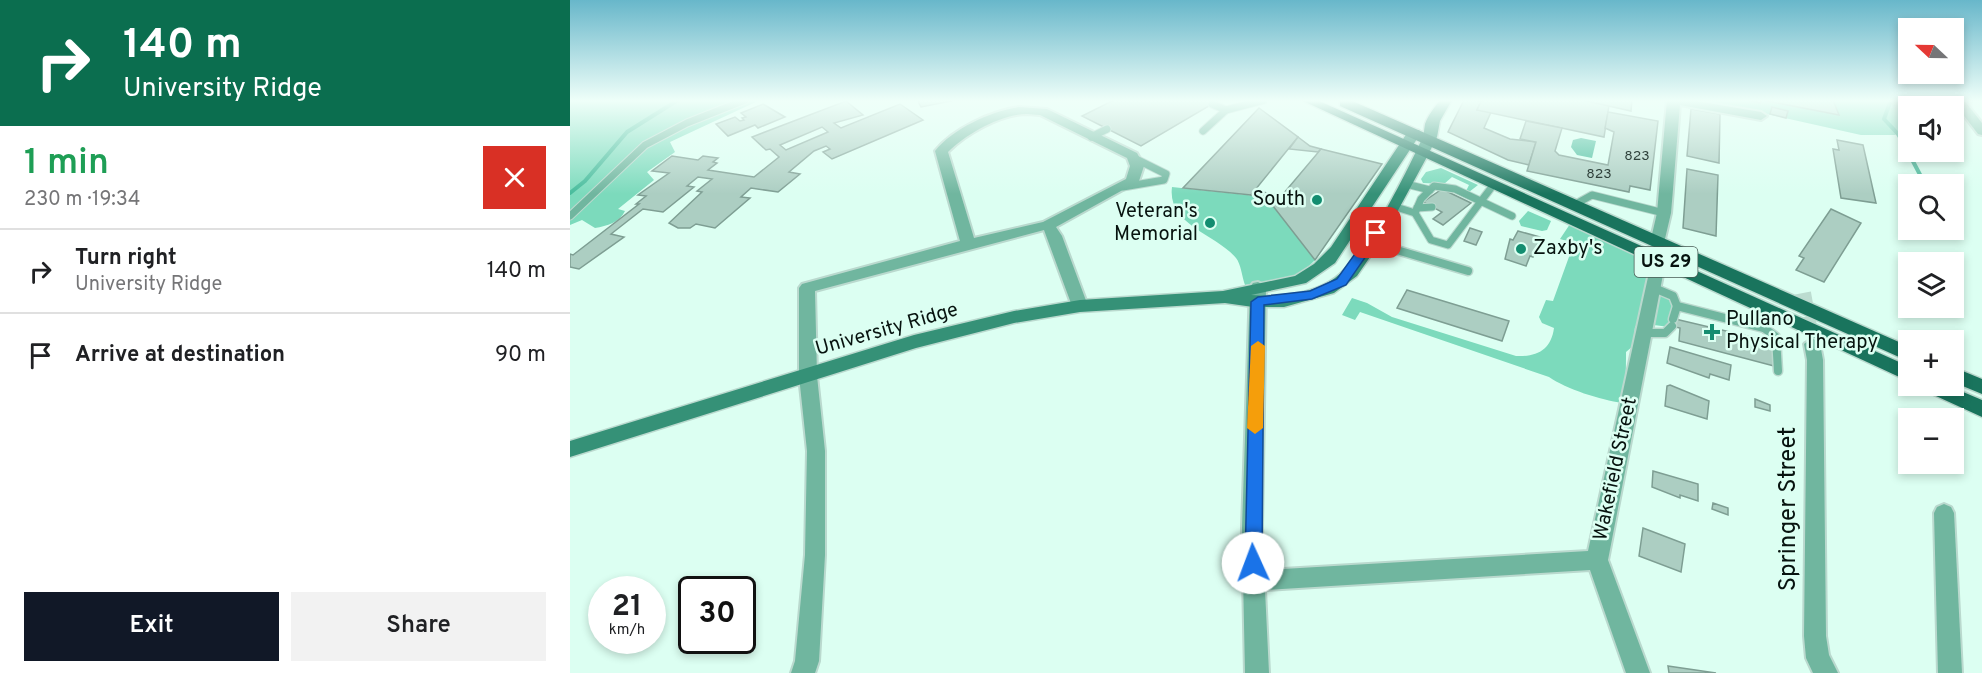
<!DOCTYPE html>
<meta charset="utf-8">
<style>
:root{--surface:#fff;--page:#f2f2f2;--text:#202124;--muted:#757577;--line:#e0e0e0;--accent:#111827}
body{margin:0;font-family:Overpass,sans-serif;background:var(--page);color:var(--text);height:100vh;display:flex;flex-direction:column;font-size:22px;white-space:nowrap}
*{box-sizing:border-box;margin:0}
p{font-size:20px;color:var(--muted)}
.icon{flex:none;width:33px;height:33px;fill:none;stroke:currentColor;stroke-width:2;stroke-linecap:round;stroke-linejoin:round}
.map{position:relative;flex:1;overflow:hidden}
.sheet{display:flex;flex-direction:column;background:var(--surface);width:570px}
.sheet>*{flex:none}
.top-card{background:#0b6e4f;color:#fff;overflow:hidden}
.needle{width:39px;rotate:292deg}
.buttons{position:absolute;left:1328px;top:18px;display:grid;gap:12px}
.buttons a{display:grid;place-items:center;width:66px;height:66px;border-radius:0px;background:var(--surface);box-shadow:0 3px 9px #0003;font-size:30px}
.speed{position:absolute;left:18px;top:576px;display:flex;gap:12px;font-size:30px;font-weight:700;text-align:center}
.speed>*{display:grid;place-content:center;width:78px;height:78px;border-radius:50%;background:var(--surface);box-shadow:0 3px 9px #0003;line-height:1}
.speed small{font-size:15px;font-weight:400}
.speed .limit{border:3px solid #111;border-radius:9px;background:#fff;color:#111}
.pin{position:absolute;display:grid;place-items:center;width:51px;height:51px;color:#fff;margin:-26px;border-radius:12px;box-shadow:0 3px 9px #0006}
.me{position:absolute;width:66px;margin:-33px;rotate:358deg;stroke-linejoin:round;filter:drop-shadow(0 0 4px #0008)}
.turn{display:flex;align-items:center;gap:21px;height:126px;padding:0 24px;font-size:27px}
.turn .icon{width:78px;height:78px;stroke-width:2.5}
.turn b{display:block;font-size:42px;line-height:51px}
.round{display:grid;place-items:center;flex:none;width:63px;height:63px;border-radius:0px;background:var(--page)}
.overview{display:flex;align-items:center;justify-content:space-between;height:102px;padding:0 24px}
h1{font-size:36px;font-weight:600;line-height:45px;color:#1e9e55}
.button{display:flex;gap:12px;margin-top:auto;padding:12px 24px}
.button a{flex:1;height:69px;border-radius:0px;background:var(--accent);color:#fff;font-size:24px;font-weight:600;line-height:69px;text-align:center}
.button a+a{background:var(--page);color:var(--text)}
ul{padding:0;list-style:none}
li{display:flex;align-items:center;gap:18px;height:84px;padding:0 24px;border-top:2px solid var(--line)}
li div{flex:1}
li b{display:block;font-size:22px}
li em{font-style:normal}
main{display:flex;flex:1;min-height:0}
.map>svg:first-child{display:block}
.green{fill:#7cdabc}
.water{fill:#48bc9c}
.lines{fill:none;stroke-linecap:round;stroke-linejoin:round}
.stream{stroke:#48bc9c;stroke-width:4}
.building{fill:#accec2;stroke:#7e9e93;stroke-width:1.5;fill-rule:evenodd}
.street-tunnel{stroke:#bcdcd0;stroke-width:16;stroke-dasharray:16 8;stroke-linecap:butt}
.lane-far1-casing{stroke:#bad9ce;stroke-width:9}
.lane-casing{stroke:#bad9ce;stroke-width:11}
.street-casing{stroke:#bad9ce;stroke-width:4}
.secondary-casing{stroke:#bad9ce;stroke-width:3}
.primary-casing{stroke:#bad9ce;stroke-width:3}
.lane-far1{stroke:#70b69f;stroke-width:7}
.lane{stroke:#70b69f;stroke-width:8}
.street{fill:#70b69f;fill-rule:evenodd}
.secondary{fill:#359177;fill-rule:evenodd}
.primary{fill:#19745d;fill-rule:evenodd}
.route{fill:#1a73e8;stroke:#114b97;stroke-width:1.5}
.slow{fill:#f59e0b}
.poi-dot{fill:#138d70;stroke:#dcfff2;stroke-width:2}
.labels{text-anchor:middle;dominant-baseline:central;stroke-width:5;stroke-linejoin:round;paint-order:stroke}
.far-number-label{font-size:14px;fill:#30423c}
.shield{fill:#dcfff2;stroke:#475a53;stroke-width:1.5}
.shield-label{font-size:18px;font-weight:bold;fill:#07130f}
.poi-label{font-size:20px;fill:#07130f;stroke:#dcfff2;text-anchor:end}
.street-label{font-size:20px;fill:#07130f;stroke:#dcfff2}
.near-street-label{font-size:24px;fill:#07130f;stroke:#dcfff2}
</style>
<main>
<section class="sheet">
<div class="top-card">
<div class="turn"><svg class="icon" aria-label="right" viewBox="0 0 24 24"><path d="M7 20v-9h11M14 6l5 5-5 5"/></svg><div><b>140 m</b>University Ridge</div></div>
</div>
<div class="overview"><div><h1>1 min</h1><p>230 m · 19:34</p></div><a class="round" style="background:#d93025;color:#fff"><svg class="icon" aria-label="close" viewBox="0 0 24 24"><path d="M6 6l12 12M18 6L6 18"/></svg></a></div>
<ul>
<li><svg class="icon" aria-label="right" viewBox="0 0 24 24"><path d="M7 20v-9h11M14 6l5 5-5 5"/></svg><div><b>Turn right</b><p>University Ridge</p></div><em>140 m</em></li>
<li><svg class="icon" aria-label="arrive" viewBox="0 0 24 24"><path d="M6 21V4h12l-3 4 3 4H6"/></svg><div><b>Arrive at destination</b></div><em>90 m</em></li>
</ul>
<div class="button"><a>Exit</a><a>Share</a></div>
</section>
<div class="map">
<svg width="1412" height="673" viewBox="0 0 1412 673">
<rect width="100%" height="100%" fill="#dcfff2"/>
<g class="green">
<path d="M0,100H190L100,142L105,152L77,172L84,180L48,209L55,211C50,222 37,226 25,228L12,220L0,225Z"/>
<polygon points="1134,100 1177,100 1190,103 1192,100 1268,115 1263,100 1354,100 1352,106 1338,106 1338,125 1325,135 1291,135"/>
<polygon points="871,168 908,185 899,192 896,191 899,185 882,177 874,184 853,183 851,179 856,172"/>
<path d="M602,187L696,197L745,260L729,276L675,285C672,277 671,264 666,258C646,234 597,225 602,187Z"/>
<polygon points="958,211 981,221 977,230 972,231 951,226 949,221"/>
<path d="M1000,224L1076,260C1084,268 1082,283 1090,292C1096,299 1103,301 1108,310L1099,327L1069,323L1065,327L1063,346L1056,352C1056,368 1056,389 1052,403C1031,400 996,389 979,377L790,312L785,320L772,315L782,298L797,303L822,317L946,356C967,357 981,350 984,328L972,323L969,317L976,300L983,301L1004,243L990,239Z"/>
</g>
<polygon class="water" points="1011,138 1026,141 1022,158 1007,155 1001,147 1003,140"/>
<g class="lines">
<g class="stream">
<polyline points="1321,100 1314,119 1328,134 1338,151"/>
<polyline points="1351,100 1369,106"/>
<polyline points="1383,111 1387,113"/>
<polyline points="1338,152 1355,184"/>
<polyline points="0,193 15,181 57,132 108,100"/>
<polyline points="1375,236 1377,230"/>
</g>
</g>
<g class="building">
<polygon points="353,100 386,100 351,107 348,101"/>
<polygon points="544,100 649,100 571,146 512,116"/>
<polygon points="894,100 911,101 907,110 921,112 914,128 940,139 966,142 959,165 938,160 878,132"/>
<polygon points="917,100 1012,100 1039,105 1034,137 907,110 911,101"/>
<polygon points="1012,100 1062,100 1061,111"/>
<polygon points="1177,100 1263,100 1269,115 1192,100 1190,103"/>
<path d="M276,101L293,115L264,123L271,128L330,104L353,120L262,159L253,152L260,149L256,146L244,151L219,172L230,174L208,192L181,188L171,197L180,198L145,228L126,224L120,228H108L99,223L132,192L127,191L142,179L128,177L117,186L124,187L93,212L73,209L41,234L54,237L9,269L0,267V254L3,255L69,204H66L76,196L68,195L99,173L82,171L102,156L128,160L133,156L148,158L143,162L147,163L138,170L184,177L209,157L200,149L196,150L182,137ZM252,127L258,132L216,150L210,145Z"/>
<polygon points="193,104 215,117 188,128 185,125 158,136 146,124 165,117 170,121 174,120 172,118 176,117 171,113"/>
<polygon points="1202,107 1218,111 1216,118 1200,114"/>
<polygon points="689,108 728,137 681,195 613,188"/>
<polygon points="1121,109 1150,114 1149,163 1117,156"/>
<polygon points="1038,112 1088,121 1080,190 1060,186 1059,192 957,171 966,142 950,139 956,121 992,128 985,151 989,155 1038,165 1044,132 1035,128"/>
<polygon points="728,137 740,146 751,149 748,152 719,149"/>
<polygon points="1267,140 1293,145 1306,203 1271,198 1263,149 1269,150"/>
<polygon points="751,149 812,164 745,260 703,206"/>
<polygon points="1117,169 1148,175 1146,236 1113,228"/>
<polygon points="872,189 901,203 873,225 863,219 872,212 853,202"/>
<polygon points="684,191 712,195 703,206 696,197 681,195"/>
<polygon points="1261,209 1291,223 1254,282 1226,270 1234,258 1229,256"/>
<polygon points="900,228 912,232 906,245 894,241"/>
<polygon points="948,231 970,237 963,257 960,256 956,266 935,259 940,239 943,240"/>
<polygon points="837,290 939,321 932,341 827,308"/>
<polygon points="1101,318 1203,342 1204,366 1109,341 1110,328 1101,326"/>
<polygon points="1100,347 1161,365 1159,380 1140,374 1139,378 1097,363"/>
<polygon points="1100,385 1139,401 1137,419 1095,406 1097,386"/>
<polygon points="1185,399 1200,405 1200,411 1185,407"/>
<polygon points="1083,471 1128,484 1128,501 1110,495 1110,498 1082,487"/>
<polygon points="1143,503 1158,508 1158,515 1142,509"/>
<polygon points="1073,528 1115,544 1111,572 1069,556"/>
<polygon points="1098,666 1146,673 1099,673"/>
</g>
<g class="lines">
<polyline class="street-tunnel" points="1233,293 1242,344"/>
<defs>
<g id="lane-far1">
<polyline points="642,104 656,110 694,100"/>
<polyline points="633,131 656,110"/>
<polyline points="521,137 537,129"/>
<polyline points="836,184 860,190"/>
<polyline points="553,187 594,180 596,174 562,157"/>
<polyline points="1004,205 1022,195 1094,213"/>
<polyline points="823,206 845,213 861,240 878,245 924,184"/>
<polyline points="847,208 862,207"/>
<polyline points="845,213 851,199 864,186 885,189 942,216"/>
<polyline points="0,216 75,145 117,123 175,100"/>
<polyline points="801,242 825,249"/>
</g>
<g id="lane">
<polyline points="820,248 898,271"/>
<polyline points="1084,288 1103,296 1107,306 1194,328 1204,312"/>
<polyline points="1103,319 1107,306"/>
<polyline points="1194,328 1206,337 1208,371"/>
<polyline points="1074,333 1095,333 1102,326"/>
</g>
<g id="street">
<polygon points="1097,100 1120,100 1191,112 1197,116 1191,120 1110,105 1101,213 1094,243 1087,248 1080,243 1087,213"/>
<polygon points="1382,100 1394,100 1412,123 1412,135 1408,134"/>
<path d="M449,107L477,109L567,153L574,166L569,181L486,227L492,236L518,306L516,310H504L502,306L474,230L245,291L247,376L255,451V555L249,661L245,673H221L225,661L235,555L237,451L229,376V288L232,284L390,241L365,151C382,129 421,111 449,107ZM457,114L470,115L557,158L560,166L556,179L473,222L404,238L378,152C396,134 431,114 457,114Z"/>
<polygon points="1089,254 1096,259 1038,560 1080,673 1056,673 1020,570 695,590 699,673 675,673 672,528 680,287 683,283 688,282 696,287 692,528 694,570 1018,551 1082,259"/>
<polygon points="1242,338 1250,344 1253,360 1256,636 1259,655 1268,673 1243,673 1236,658 1234,636 1237,360 1234,344"/>
<polygon points="1374,504 1381,507 1384,513 1392,673 1368,673 1364,513 1367,507"/>
</g>
<path id="secondary" d="M870,100H882L870,121L867,137L858,155L813,238L787,276L764,293L714,307H683L655,303L510,312L444,323L346,348L0,457V441L344,335L444,311L510,300L653,291L725,276L744,264L761,247L839,130H849L851,133L765,263L736,283L681,295C709,297 742,295 765,278C796,255 834,177 851,141C854,136 854,130 855,124C858,115 865,107 870,100Z"/>
<g id="primary">
<polygon points="731,100 747,100 1338,366 1338,381"/>
<polygon points="770,100 780,100 1338,346 1338,361 770,106"/>
<polygon points="1383,367 1412,379 1412,394 1383,382"/>
<polygon points="1352,386 1379,386 1412,400 1412,417 1355,391"/>
</g>
</defs>
<use href="#lane-far1" class="lane-far1-casing"/>
<use href="#lane" class="lane-casing"/>
<use href="#street" class="street-casing"/>
<use href="#secondary" class="secondary-casing"/>
<use href="#primary" class="primary-casing"/>
<use href="#lane-far1" class="lane-far1"/>
<use href="#lane" class="lane"/>
<use href="#street" class="street"/>
<use href="#secondary" class="secondary"/>
<use href="#primary" class="primary"/>
</g>
<linearGradient id="sky" x2="0" y2="1"><stop stop-color="#68b7ca"/><stop offset="0.52" stop-color="#effff9"/><stop offset="1" stop-color="#effff9" stop-opacity="0"/></linearGradient>
<rect width="1412" height="194" fill="url(#sky)"/>
<polygon class="route" points="806,229 812,233 776,285 742,299 694,305 692,563 690,569 683,571 677,569 675,563 681,302 688,297 740,291 767,279 802,230"/>
<polygon class="slow" points="688,341 695,346 693,428 685,434 677,428 681,346"/>
<g class="poi-dot">
<circle cx="747" cy="200" r="6"/>
<circle cx="640" cy="223" r="6"/>
<circle cx="951" cy="249" r="6"/>
<path d="M1139 323h6v6h6v6h-6v6h-6v-6h-6v-6h6z"/>
</g>
<g class="labels">
<g class="far-number-label">
<text x="1067" y="156">823</text>
<text x="1029" y="174">823</text>
</g>
<rect class="shield" x="1064.5" y="247" width="63" height="30" rx="4.5"/>
<g class="shield-label">
<text x="1096" y="262">US 29</text>
</g>
<g class="poi-label">
<text x="735" y="200">South</text>
<text x="628" y="212">Veteran's<tspan x="628" dy="23">Memorial</tspan></text>
<text x="963" y="249" text-anchor="start">Zaxby's</text>
<text x="1156" y="320" text-anchor="start">Pullano<tspan x="1156" dy="23">Physical Therapy</tspan></text>
</g>
<g class="street-label">
<text transform="translate(317 330) rotate(-16)">University Ridge</text>
<text transform="translate(1046 469) rotate(-78)">Wakefield Street</text>
</g>
<g class="near-street-label">
<text transform="translate(1219 509) rotate(-90)">Springer Street</text>
</g>
</g>
</svg>
<div class="buttons">
<a><svg class="needle" viewBox="-14 -14 28 28"><path d="M0-13l5 13h-10z" fill="#e53935"/><path d="M0 13l5-13h-10z" fill="#757577"/></svg></a>
<a><svg class="icon" aria-label="sound" viewBox="0 0 24 24"><path d="M4 9h4l5-4v14l-5-4H4zM17 9q2 3 0 6"/></svg></a>
<a><svg class="icon" aria-label="search" viewBox="0 0 24 24"><circle cx="10" cy="10" r="6"/><path d="M15 15l6 6"/></svg></a>
<a><svg class="icon" aria-label="layers" viewBox="0 0 24 24"><path d="M12 4l9 5-9 5-9-5zM3 14l9 5 9-5"/></svg></a>
<a>+</a>
<a>−</a>
</div>
<div class="speed"><div>21<small>km/h</small></div><div class="limit">30</div></div>
<div class="pin" style="left:806px;top:233px;background:#d93025"><svg class="icon" aria-label="arrive" viewBox="0 0 24 24"><path d="M6 21V4h12l-3 4 3 4H6"/></svg></div>
<svg class="me" style="left:683px;top:563px" viewBox="-20 -20 40 40"><circle r="19" fill="#fff"/><path d="M0-13L10 11 0 6-10 11z" fill="#1a73e8"/></svg>
</div>
</main>
